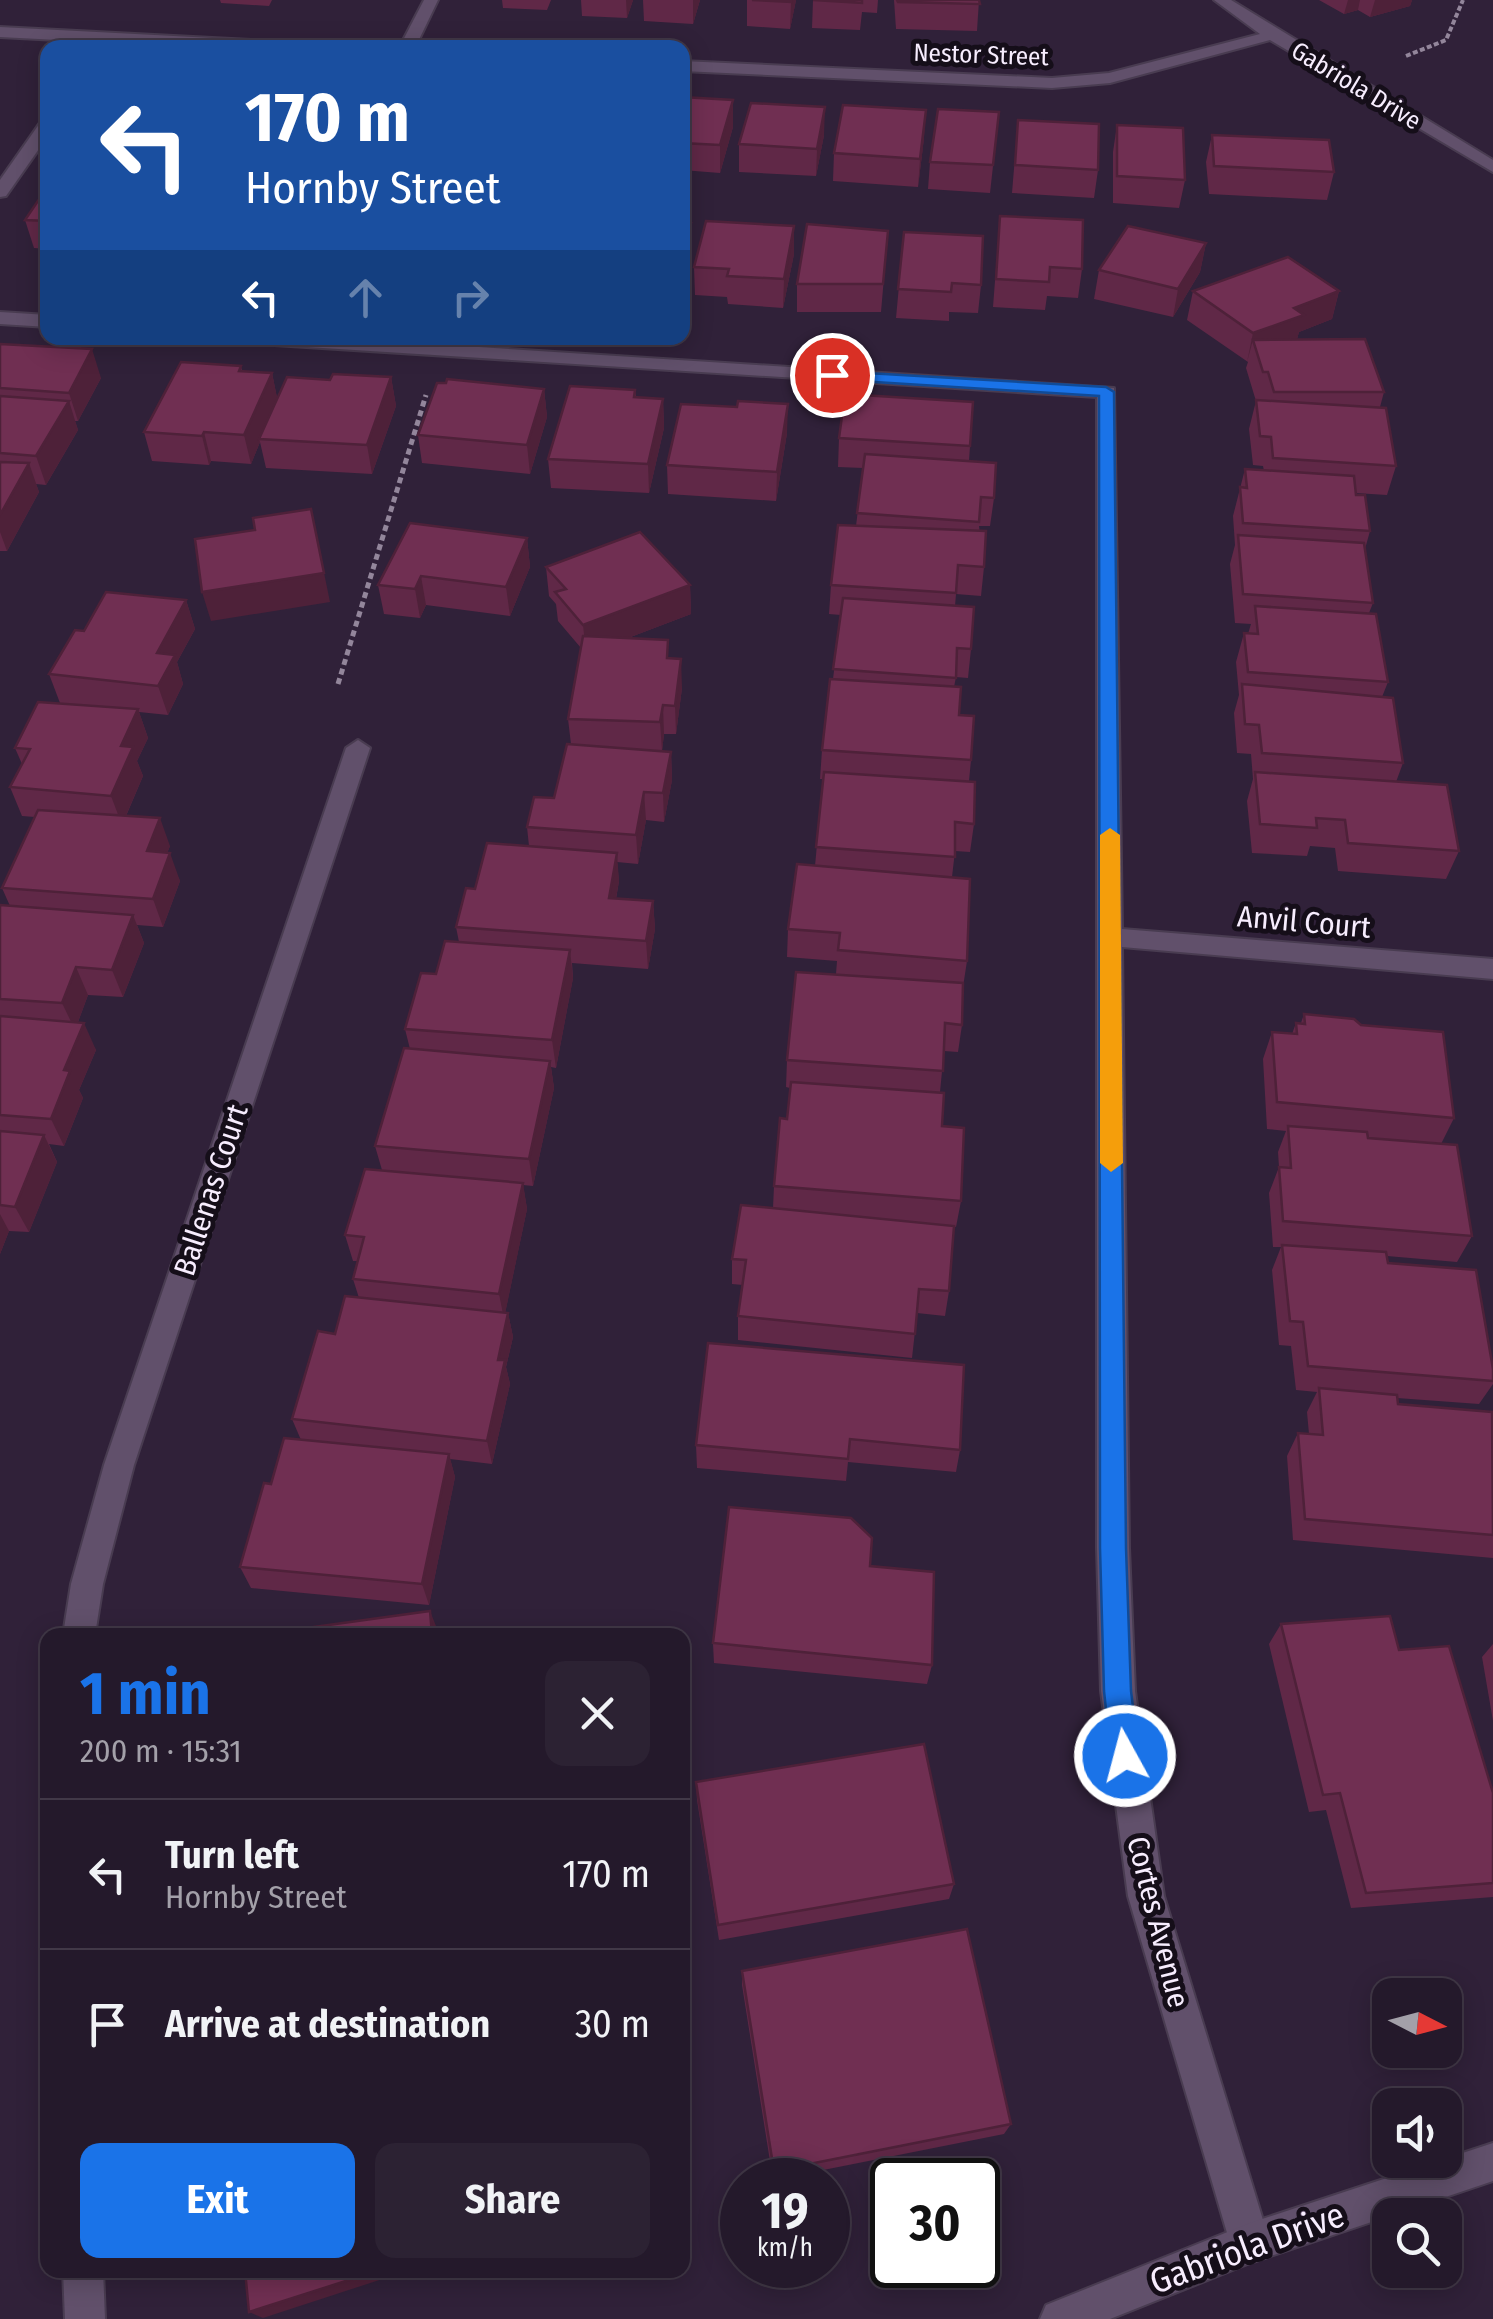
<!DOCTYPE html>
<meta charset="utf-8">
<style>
:root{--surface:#24192b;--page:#2c2233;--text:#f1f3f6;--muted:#a3a0a9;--line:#413847;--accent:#1a73e8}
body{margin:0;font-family:"Fira Sans Condensed",sans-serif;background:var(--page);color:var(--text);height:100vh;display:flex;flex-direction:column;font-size:38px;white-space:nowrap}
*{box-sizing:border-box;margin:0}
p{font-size:32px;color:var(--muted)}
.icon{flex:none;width:55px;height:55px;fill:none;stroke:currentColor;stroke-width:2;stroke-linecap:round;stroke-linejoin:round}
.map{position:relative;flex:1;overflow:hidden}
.side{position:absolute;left:40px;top:1628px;width:650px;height:650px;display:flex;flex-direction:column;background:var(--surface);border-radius:20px;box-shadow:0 5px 25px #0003,0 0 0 2px var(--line)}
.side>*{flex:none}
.hud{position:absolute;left:40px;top:40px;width:650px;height:305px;border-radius:20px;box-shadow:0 5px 25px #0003,0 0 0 2px var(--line);background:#1a4fa0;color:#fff;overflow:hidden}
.needle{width:65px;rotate:96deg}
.controls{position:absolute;left:1372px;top:1978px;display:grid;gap:20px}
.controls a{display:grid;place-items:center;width:90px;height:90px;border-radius:20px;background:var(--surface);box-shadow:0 5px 25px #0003,0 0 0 2px var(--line);font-size:50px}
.speed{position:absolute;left:720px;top:2158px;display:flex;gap:20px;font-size:50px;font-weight:700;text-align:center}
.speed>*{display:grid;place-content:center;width:130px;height:130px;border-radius:50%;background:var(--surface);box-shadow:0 5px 25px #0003,0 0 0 2px var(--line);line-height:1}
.speed small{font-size:25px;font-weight:400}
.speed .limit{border:5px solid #111;border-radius:15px;background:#fff;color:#111}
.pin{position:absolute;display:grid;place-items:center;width:85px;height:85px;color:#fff;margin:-42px;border:5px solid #fff;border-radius:50%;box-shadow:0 2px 10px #0007}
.me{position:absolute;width:110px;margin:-55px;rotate:353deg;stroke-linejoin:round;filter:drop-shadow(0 0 8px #0008)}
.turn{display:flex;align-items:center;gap:35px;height:210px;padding:0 40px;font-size:45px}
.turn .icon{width:130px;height:130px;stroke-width:2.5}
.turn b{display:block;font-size:70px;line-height:85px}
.lanes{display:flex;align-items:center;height:95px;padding:0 40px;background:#0003;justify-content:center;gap:50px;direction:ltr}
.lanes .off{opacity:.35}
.round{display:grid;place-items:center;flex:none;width:105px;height:105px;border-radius:20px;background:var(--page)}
.summary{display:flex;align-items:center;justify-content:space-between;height:170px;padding:0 40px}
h1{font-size:60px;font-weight:700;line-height:75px;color:var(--accent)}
.cta{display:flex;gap:20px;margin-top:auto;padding:20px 40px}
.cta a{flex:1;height:115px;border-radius:20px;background:var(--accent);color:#fff;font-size:40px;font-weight:700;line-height:115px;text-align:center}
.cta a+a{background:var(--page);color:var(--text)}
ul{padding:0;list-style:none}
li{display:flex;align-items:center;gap:30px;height:150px;padding:0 40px;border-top:2px solid var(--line)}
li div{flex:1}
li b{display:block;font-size:38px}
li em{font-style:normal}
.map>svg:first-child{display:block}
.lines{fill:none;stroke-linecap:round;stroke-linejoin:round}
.minor-casing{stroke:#493c51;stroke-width:4}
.tertiary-casing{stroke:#493c51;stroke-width:4}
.path-far1{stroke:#93869b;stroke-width:4;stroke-dasharray:5 2.5;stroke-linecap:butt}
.path{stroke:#93869b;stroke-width:5;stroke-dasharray:6 4;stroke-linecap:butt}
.minor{fill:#61506b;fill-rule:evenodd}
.tertiary{fill:#61506b;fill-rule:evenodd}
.wall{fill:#602847}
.shaded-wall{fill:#4e2139}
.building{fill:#702f52;stroke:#4e2139;stroke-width:2.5}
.route{fill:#1a73e8;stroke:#114b97;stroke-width:2.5}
.slow{fill:#f59e0b}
.labels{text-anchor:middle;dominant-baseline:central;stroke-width:10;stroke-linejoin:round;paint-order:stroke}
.far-street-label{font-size:25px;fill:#f7edfe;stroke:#150e19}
.street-label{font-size:30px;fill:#f7edfe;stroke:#150e19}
.near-street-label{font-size:35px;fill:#f7edfe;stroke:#150e19}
</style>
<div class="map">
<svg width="1493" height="2319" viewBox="0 0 1493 2319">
<rect width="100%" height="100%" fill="#302139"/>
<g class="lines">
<defs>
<g id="minor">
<polygon points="424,0 438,0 415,48 399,48"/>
<polygon points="48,118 48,136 6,196 0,197 0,180 42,120"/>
<polygon points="0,312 48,315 48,327 0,324"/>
<polygon points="250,338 339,338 1114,388 1122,929 1493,959 1493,979 1122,947 1129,1548 1135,1691 1164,1896 1270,2243 1264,2257 1250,2263 1236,2257 1230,2243 1128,1896 1101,1691 1097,1548 1097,397 259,344"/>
<polygon points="358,740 370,748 134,1465 103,1584 95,1635 63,1635 71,1584 104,1465 346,748"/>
<polygon points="63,2270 103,2270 105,2319 65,2319"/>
</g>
<g id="tertiary">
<polygon points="1214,0 1231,0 1493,160 1493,172 1270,40 1110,83 1052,88 682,71 682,61 1052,78 1109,73 1260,34"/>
<polygon points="0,27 312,43 319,48 212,48 0,37"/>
<polygon points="1493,2143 1493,2181 1250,2263 1110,2319 1040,2319 1046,2305 1250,2223"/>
</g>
</defs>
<use href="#minor" class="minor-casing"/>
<use href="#tertiary" class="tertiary-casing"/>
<polyline class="path-far1" points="1406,56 1446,40 1463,0"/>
<polyline class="path" points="338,684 426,395"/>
<use href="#minor" class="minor"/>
<use href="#tertiary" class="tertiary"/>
</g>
<g class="wall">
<polygon points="220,0 272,0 269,6 221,3"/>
<polygon points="502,0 551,0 547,10 503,8"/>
<polygon points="581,0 633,0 627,18 582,16"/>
<polygon points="643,0 700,0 693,24 644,21"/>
<polygon points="747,0 796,0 790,29 747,26"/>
<polygon points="813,0 878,0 877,13 862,12 860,30 812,28"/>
<polygon points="894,0 979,0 977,31 896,29"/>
<polygon points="1319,0 1412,0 1410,6 1370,17 1358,10 1344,14"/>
<polygon points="682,97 733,100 733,127 720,173 682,170"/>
<polygon points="999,112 990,193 928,189 930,162"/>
<polygon points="1018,120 1098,170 1094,198 1012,193"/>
<polygon points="1117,125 1185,180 1179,208 1113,203 1113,152"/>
<polygon points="824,135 816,176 739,172 739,144"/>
<polygon points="1212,135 1334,172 1327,200 1209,194 1206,162"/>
<polygon points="924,138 918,187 833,181 834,153"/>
<polygon points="48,186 48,249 34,248 25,220"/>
<polygon points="1000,216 1082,269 1078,298 1047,296 1045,310 993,307"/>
<polygon points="888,231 881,312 797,312 797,284"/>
<polygon points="904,232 981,285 978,313 949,312 949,321 896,318"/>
<polygon points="1206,243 1200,272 1173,317 1094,299 1099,270"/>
<polygon points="794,254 783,308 728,304 727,297 695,295 694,267"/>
<polygon points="1193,291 1339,291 1332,319 1299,332 1297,339 1384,392 1380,407 1396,466 1387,495 1355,493 1370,531 1365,549 1373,603 1369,613 1388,682 1382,697 1403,763 1396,782 1459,851 1446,879 1338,871 1335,848 1310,846 1307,856 1252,853 1247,801 1253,779 1251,754 1237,753 1234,713 1239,695 1236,662 1244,633 1248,634 1251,624 1235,623 1230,564 1235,545 1233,516 1245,469 1264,471 1263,466 1253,465 1249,429 1256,401 1246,368 1248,362 1187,320"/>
<polygon points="0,344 101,378 78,421 75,421 78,430 46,485 36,484 39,492 7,551 0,551"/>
<polygon points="241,366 242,371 272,373 277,398 330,380 391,377 396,406 372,474 266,468 260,442 251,464 211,461 209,465 152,461 144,432"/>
<polygon points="544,389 547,417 530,474 422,463 418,435"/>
<polygon points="635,390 636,397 663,399 664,428 649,493 551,488 548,459"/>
<polygon points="787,433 776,501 668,494 667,465"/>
<polygon points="839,438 970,446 969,461 994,498 990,526 979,526 984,567 981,596 956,594 955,606 971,649 968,678 956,677 954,687 959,715 971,760 969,781 974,824 970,852 955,851 952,877 967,961 963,987 962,1025 958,1052 944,1051 940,1092 942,1126 961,1201 956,1227 954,1226 949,1291 945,1316 917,1313 912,1358 738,1340 738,1316 743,1285 732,1284 732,1259 773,1208 774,1186 787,1119 790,1088 786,1087 787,1060 836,974 837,961 787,957 788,929 815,866 823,779 820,779 822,750 833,679 841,615 829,614 831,585 856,526 863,468 838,467"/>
<polygon points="527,538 530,567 510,616 426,605 420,618 384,614 378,585"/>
<polygon points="546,567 690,585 691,614 628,638 669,658 682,688 676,734 664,734 662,751 671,752 672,780 664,822 646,820 638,864 617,862 619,881 616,899 653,901 655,929 648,969 572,963 573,978 556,1068 551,1067 554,1088 533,1186 523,1185 527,1209 505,1313 508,1313 513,1337 506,1367 510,1384 492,1464 450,1459 455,1477 429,1605 251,1588 240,1567 271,1484 301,1440 292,1419 335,1334 359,1298 353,1279 358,1261 353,1261 345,1235 382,1170 375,1146 410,1049 405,1029 436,974 459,942 456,927 475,889 529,846 527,827 554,798 571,744 568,719 581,648 558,621 556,604 549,596"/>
<polygon points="186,600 195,629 177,662 183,684 168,715 139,712 148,738 137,761 143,776 126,816 170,846 167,853 180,881 163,927 137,925 144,943 123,997 88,995 78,1022 96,1050 79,1090 83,1098 64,1146 49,1144 57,1162 29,1232 9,1231 0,1254 0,905 10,906 2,888 35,817 22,816 10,787 22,764 15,748 60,703 49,674 84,631"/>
<polygon points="1304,1014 1454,1118 1441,1144 1472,1236 1457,1262 1387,1256 1388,1263 1493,1369 1493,1384 1479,1404 1397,1398 1398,1404 1493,1417 1493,1558 1293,1540 1287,1456 1298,1433 1309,1434 1307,1412 1317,1392 1296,1390 1291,1346 1279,1345 1272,1270 1281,1247 1273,1247 1269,1193 1279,1167 1278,1152 1286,1131 1267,1129 1263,1059 1272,1032 1292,1034 1296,1023 1301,1023"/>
<polygon points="708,1343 960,1450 956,1472 848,1462 846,1481 697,1468 696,1445"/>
<polygon points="870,1566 932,1665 927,1684 714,1663 713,1643"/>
<polygon points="1281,1624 1399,1650 1493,1793 1493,1897 1351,1908 1326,1810 1309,1812 1269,1644"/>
<polygon points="1493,1644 1493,1721 1482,1657"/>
<polygon points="696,1782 954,1884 949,1899 719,1940 697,1800"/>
<polygon points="742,1971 1011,2124 1004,2134 773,2180 742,1985"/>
</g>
<g class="shaded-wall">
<polygon points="626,0 633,0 627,18"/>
<polygon points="693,0 700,0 693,24"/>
<polygon points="791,0 796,0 790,29"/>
<polygon points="1348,0 1360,0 1358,10 1344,14"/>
<polygon points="1375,0 1412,0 1410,6 1370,17"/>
<polygon points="733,100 733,127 720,173 720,145"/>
<polygon points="825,107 824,135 816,176 817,149"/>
<polygon points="926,110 924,138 918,187 920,159"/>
<polygon points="691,223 692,251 682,286 682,255"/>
<polygon points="794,226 794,254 783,308 784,279"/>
<polygon points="1206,243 1200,272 1173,317 1178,289"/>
<polygon points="1339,291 1332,319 1299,332 1296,343 1253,340 1247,362 1253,333 1294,308"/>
<polygon points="92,349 101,378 78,421 69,393"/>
<polygon points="272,373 278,402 259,439 260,442 251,464 244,435"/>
<polygon points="391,377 396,406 372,474 367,445"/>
<polygon points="544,389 547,417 530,474 527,445"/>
<polygon points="663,399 664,428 649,493 648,464"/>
<polygon points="69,401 78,430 46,485 36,456"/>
<polygon points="788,404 787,433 776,501 777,472"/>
<polygon points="204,432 211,461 209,465 202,436"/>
<polygon points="29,463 39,492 7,551 0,532 0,515"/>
<polygon points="311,509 330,602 211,621 202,592"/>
<polygon points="527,538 530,567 510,616 506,587"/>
<polygon points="421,576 426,605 420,618 415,589"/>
<polygon points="690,585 691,614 586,654 583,625"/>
<polygon points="186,600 195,629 177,662 183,684 168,715 158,686 157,653"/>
<polygon points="681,659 682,688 676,734 675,706"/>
<polygon points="663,705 664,734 662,751 660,722"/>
<polygon points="138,709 148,738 137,761 143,776 122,825 111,796 121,746"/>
<polygon points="671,752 672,780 664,822 663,793"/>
<polygon points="644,792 646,820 638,864 636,835"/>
<polygon points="160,818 170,846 157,879 147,851"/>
<polygon points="170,853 180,881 163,927 153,899"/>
<polygon points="617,853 619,881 611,926 609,898"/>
<polygon points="653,901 655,929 648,969 646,941"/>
<polygon points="133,915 144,943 123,997 112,970"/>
<polygon points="570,950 573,978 556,1068 552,1040"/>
<polygon points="76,967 88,995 75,1030 62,1003"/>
<polygon points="84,1023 96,1050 79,1090 83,1098 64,1146 51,1119 64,1070"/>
<polygon points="550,1061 554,1088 533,1186 529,1159"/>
<polygon points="44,1135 57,1162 29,1232 15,1207"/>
<polygon points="523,1183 527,1209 504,1319 499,1294"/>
<polygon points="0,1214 9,1231 0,1254"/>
<polygon points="508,1313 513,1337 506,1367 510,1384 492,1464 487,1441 498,1360"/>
<polygon points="449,1454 455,1477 429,1605 422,1584"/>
<polygon points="430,1611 438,1631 438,1635 432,1635"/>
<polygon points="380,2270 410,2270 263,2318 249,2312"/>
</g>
<g class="building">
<polygon points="752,0 791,0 791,2"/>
<polygon points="813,0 862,0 862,3"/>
<polygon points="897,0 979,0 980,4 898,2"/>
<polygon points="682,97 733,100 720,145 682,143"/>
<polygon points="751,103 825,107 817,149 739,144"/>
<polygon points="843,105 926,110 920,159 834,153"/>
<polygon points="938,109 999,112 993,165 930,162"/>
<polygon points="1018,120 1099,124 1098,170 1015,165"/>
<polygon points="1117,125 1183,128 1185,180 1117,176"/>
<polygon points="1212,135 1329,140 1334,172 1214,166"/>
<polygon points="48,186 48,221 25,220"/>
<polygon points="1000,216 1083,220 1082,269 1050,267 1049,282 996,279"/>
<polygon points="706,221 794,226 784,279 727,276 729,269 694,267"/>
<polygon points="682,222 691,223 682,255"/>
<polygon points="807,224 888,231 883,284 797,284"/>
<polygon points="1128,226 1206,243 1178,289 1099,270"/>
<polygon points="904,232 983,236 981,285 952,283 951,292 898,289"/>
<polygon points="1288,257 1339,291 1294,308 1304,315 1253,333 1193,291"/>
<polygon points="1365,339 1384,392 1274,392 1268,372 1263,372 1253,340"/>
<polygon points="0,344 92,349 69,393 0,388"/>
<polygon points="181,362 241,366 239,371 272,373 244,435 204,432 202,436 144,432"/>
<polygon points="333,374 391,377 367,445 259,439 287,377 330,380"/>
<polygon points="447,379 544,389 527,445 418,435 437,383 446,383"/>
<polygon points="570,386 635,390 634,397 663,399 648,464 548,459"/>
<polygon points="845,394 973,402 970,446 839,438"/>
<polygon points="0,396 69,401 36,456 0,453"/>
<polygon points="1256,400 1386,408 1396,466 1273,458 1271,437 1260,436"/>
<polygon points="738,401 788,404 777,472 667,465 681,404 737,407"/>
<polygon points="865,454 996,463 994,498 981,497 979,522 857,513"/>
<polygon points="0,462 29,463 0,515"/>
<polygon points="1245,469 1354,476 1356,495 1365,495 1370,531 1243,523 1240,487 1247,488"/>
<polygon points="311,509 324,573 202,592 195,539 255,530 253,518"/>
<polygon points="410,523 527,538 506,587 421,576 415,589 378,585"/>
<polygon points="838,525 986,531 984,567 958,565 956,593 831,585"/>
<polygon points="640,532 690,585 583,625 555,592 566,589 546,567"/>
<polygon points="1238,535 1364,543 1373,603 1243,594"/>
<polygon points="106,592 186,600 157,653 175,655 158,686 49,674 75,630 84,631"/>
<polygon points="843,598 974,607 971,649 957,648 956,678 833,669"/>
<polygon points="1255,606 1376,614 1388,682 1248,672 1244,633 1258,634"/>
<polygon points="583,636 668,640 667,658 681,659 675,706 663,705 660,722 568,719"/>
<polygon points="830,679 961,687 959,715 974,716 971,760 822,750"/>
<polygon points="1242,684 1393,698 1403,763 1262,753 1259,725 1245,724"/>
<polygon points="38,702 138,709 121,746 133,747 111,796 10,787 30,749 15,748"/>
<polygon points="567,744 671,752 663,793 644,792 636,835 527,827 534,797 554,798"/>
<polygon points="824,772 975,782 974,824 955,822 955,857 816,847"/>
<polygon points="1255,772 1447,785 1459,851 1348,843 1345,820 1316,818 1317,828 1260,824"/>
<polygon points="38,810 160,818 147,851 170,853 153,899 2,888"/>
<polygon points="487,843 617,853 609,898 653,901 646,941 456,927 466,888 475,889"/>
<polygon points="797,864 970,879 967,961 838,950 840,933 788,929"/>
<polygon points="0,905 133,915 112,970 76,967 62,1003 0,999"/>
<polygon points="445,941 570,950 552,1040 405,1029 421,973 436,974"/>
<polygon points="796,972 963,983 962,1025 945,1023 943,1071 787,1060"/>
<polygon points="1304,1014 1354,1019 1361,1025 1443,1032 1454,1118 1277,1102 1272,1032 1297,1034 1296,1023 1305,1024"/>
<polygon points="0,1016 84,1023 64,1070 70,1071 51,1119 0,1115"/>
<polygon points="404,1048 550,1061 529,1159 375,1146"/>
<polygon points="791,1082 944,1093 942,1126 964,1128 961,1201 774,1186 780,1118 787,1119"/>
<polygon points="1288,1126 1367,1132 1368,1138 1457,1145 1472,1236 1283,1221 1279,1167 1291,1168"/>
<polygon points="0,1131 44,1135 15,1207 0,1205"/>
<polygon points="365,1169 523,1183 499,1294 353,1279 364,1237 345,1235"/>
<polygon points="741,1205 954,1226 949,1291 919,1289 915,1334 738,1316 746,1260 732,1259"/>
<polygon points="1282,1245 1386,1252 1388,1263 1476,1270 1493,1369 1493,1381 1308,1366 1303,1322 1290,1321"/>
<polygon points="345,1296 508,1313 498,1360 505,1360 487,1441 292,1419 318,1331 335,1334"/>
<polygon points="708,1343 964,1365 960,1450 850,1439 848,1459 696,1445"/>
<polygon points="1319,1388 1397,1395 1398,1404 1492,1412 1493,1535 1305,1519 1298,1433 1323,1435"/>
<polygon points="284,1438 449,1454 422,1584 240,1567 264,1483 271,1484"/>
<polygon points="729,1507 851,1518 872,1538 870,1566 934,1572 932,1665 713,1643"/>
<polygon points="430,1611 432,1635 256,1635"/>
<polygon points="1390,1616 1399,1650 1449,1646 1493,1793 1493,1883 1366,1893 1340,1793 1323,1795 1281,1624"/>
<polygon points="924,1744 954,1884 718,1925 696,1782"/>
<polygon points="967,1929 1011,2124 774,2171 742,1971"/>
<polygon points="245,2270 380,2270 249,2312"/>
</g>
<polygon class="route" points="832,371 1106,387 1114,392 1126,1548 1131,1691 1139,1756 1135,1766 1125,1771 1115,1766 1111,1756 1104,1691 1100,1548 1099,396 827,379 824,375"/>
<polygon class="slow" points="1110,828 1120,835 1123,1163 1111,1172 1100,1163 1100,835"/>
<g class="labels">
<g class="far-street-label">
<text transform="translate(981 55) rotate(2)">Nestor Street</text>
<text transform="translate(1356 86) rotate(31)">Gabriola Drive</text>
</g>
<g class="street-label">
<text transform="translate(1304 922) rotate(5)">Anvil Court</text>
<text transform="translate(211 1190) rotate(-72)">Ballenas Court</text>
<text transform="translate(1158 1922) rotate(76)">Cortes Avenue</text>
</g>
<g class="near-street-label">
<text transform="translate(1247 2248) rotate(-20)">Gabriola Drive</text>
</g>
</g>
</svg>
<div class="controls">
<a><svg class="needle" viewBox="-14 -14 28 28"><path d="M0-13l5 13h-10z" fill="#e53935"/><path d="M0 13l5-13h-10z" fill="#a3a0a9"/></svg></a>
<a><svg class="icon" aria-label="sound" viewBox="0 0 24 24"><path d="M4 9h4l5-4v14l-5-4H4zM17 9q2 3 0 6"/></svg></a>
<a><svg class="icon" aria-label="search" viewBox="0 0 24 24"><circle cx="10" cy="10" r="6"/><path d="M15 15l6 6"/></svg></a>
</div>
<div class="speed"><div>19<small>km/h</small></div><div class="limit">30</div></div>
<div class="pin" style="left:832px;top:375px;background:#d93025"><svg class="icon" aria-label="arrive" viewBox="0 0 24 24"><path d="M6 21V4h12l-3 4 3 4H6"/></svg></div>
<svg class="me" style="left:1125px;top:1756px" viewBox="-20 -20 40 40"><circle r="17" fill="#1a73e8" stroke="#fff" stroke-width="3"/><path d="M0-11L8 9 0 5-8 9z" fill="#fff"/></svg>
<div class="hud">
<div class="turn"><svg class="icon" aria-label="left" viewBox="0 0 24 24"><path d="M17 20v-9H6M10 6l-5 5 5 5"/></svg><div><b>170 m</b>Hornby Street</div></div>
<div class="lanes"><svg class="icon" aria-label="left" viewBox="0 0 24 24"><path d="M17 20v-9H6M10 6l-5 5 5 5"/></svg><svg class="icon off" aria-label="ahead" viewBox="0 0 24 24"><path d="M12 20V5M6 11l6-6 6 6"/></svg><svg class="icon off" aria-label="right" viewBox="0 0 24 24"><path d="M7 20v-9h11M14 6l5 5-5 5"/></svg></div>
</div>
<section class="side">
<div class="summary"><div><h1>1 min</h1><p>200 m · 15:31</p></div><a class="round"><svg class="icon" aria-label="close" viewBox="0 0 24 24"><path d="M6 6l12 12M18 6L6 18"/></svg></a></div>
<ul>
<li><svg class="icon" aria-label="left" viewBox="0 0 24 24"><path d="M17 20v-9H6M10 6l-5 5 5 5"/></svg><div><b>Turn left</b><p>Hornby Street</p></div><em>170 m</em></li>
<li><svg class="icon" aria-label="arrive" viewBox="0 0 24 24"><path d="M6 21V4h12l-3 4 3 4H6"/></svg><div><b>Arrive at destination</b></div><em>30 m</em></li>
</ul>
<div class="cta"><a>Exit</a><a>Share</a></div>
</section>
</div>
